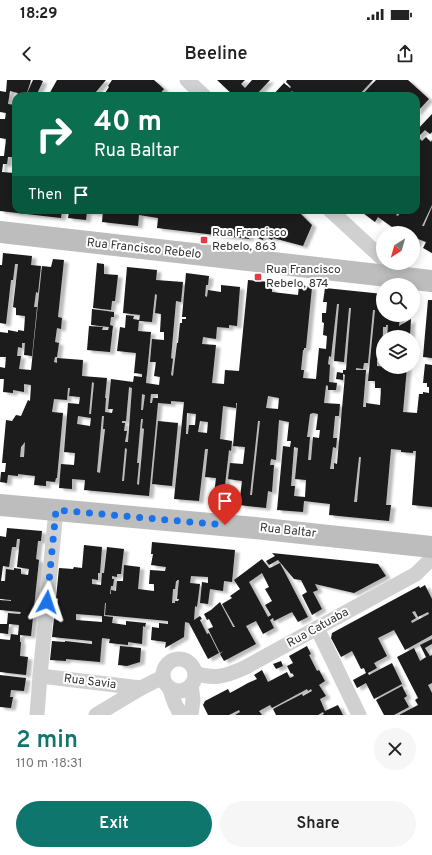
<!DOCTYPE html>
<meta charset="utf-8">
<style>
:root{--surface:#fff;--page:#f6f6f6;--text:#222;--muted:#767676;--accent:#0f766e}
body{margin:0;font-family:Overpass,sans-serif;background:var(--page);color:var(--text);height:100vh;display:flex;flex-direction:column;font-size:15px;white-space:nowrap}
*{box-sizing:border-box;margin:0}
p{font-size:13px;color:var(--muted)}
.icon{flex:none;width:22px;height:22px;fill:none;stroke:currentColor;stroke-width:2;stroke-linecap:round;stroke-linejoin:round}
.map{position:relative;height:635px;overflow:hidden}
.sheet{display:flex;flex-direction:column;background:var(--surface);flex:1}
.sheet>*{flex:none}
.hud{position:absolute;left:12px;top:12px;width:408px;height:122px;border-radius:12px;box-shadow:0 2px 10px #0003;background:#0b6e4f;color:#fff;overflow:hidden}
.needle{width:26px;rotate:217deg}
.buttons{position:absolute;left:376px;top:146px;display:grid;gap:8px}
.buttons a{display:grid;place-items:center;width:44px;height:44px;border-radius:50%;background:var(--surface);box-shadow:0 2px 10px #0003;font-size:20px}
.pin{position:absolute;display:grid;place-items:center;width:34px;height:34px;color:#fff;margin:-41px -17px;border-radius:50% 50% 50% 0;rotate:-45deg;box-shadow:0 0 4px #0007}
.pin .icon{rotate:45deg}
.me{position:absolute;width:44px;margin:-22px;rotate:5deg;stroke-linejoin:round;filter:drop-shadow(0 0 3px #0008)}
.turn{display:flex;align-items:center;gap:14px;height:84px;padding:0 16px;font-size:18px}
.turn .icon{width:52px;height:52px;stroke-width:2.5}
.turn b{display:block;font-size:28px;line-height:34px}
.then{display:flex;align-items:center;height:38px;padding:0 16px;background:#0003;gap:8px;font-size:15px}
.round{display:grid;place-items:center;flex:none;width:42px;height:42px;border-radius:21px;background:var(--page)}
.summary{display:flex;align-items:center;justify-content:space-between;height:68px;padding:0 16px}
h1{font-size:24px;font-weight:600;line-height:30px;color:var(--accent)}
.primary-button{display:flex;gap:8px;margin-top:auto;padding:8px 16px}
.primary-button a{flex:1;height:46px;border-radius:24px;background:var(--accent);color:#fff;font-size:16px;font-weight:600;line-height:46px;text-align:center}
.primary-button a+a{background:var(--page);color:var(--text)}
.status{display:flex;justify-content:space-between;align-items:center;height:28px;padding:0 20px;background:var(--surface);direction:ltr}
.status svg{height:11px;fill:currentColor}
header{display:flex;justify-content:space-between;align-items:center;height:52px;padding:0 16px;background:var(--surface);font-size:18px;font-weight:600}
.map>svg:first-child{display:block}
.building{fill:#1a1a1a;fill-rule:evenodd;filter:url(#shadow)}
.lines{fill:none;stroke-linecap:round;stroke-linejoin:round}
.street{stroke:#d0d0d0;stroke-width:15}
.secondary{stroke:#bdbdbd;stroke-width:22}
.route{stroke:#1a73e8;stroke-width:7;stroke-dasharray:0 12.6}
.poi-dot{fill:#e63946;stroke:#fff;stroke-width:1.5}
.labels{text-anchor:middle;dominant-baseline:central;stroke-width:4;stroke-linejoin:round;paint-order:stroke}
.poi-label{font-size:12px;fill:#333;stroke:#fff;text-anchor:start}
.street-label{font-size:12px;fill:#333;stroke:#fff}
</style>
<div class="status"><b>18:29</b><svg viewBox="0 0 49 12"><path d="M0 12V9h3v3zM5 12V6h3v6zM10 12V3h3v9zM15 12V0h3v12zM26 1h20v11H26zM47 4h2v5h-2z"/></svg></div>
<header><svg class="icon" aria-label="back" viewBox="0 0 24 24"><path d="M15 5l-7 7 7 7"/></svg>Beeline<svg class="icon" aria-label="share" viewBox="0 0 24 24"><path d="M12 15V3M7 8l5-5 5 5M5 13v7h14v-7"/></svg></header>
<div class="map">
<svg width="432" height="635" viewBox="0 0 432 635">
<defs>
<filter id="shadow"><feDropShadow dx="4.5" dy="2.5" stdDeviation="1" flood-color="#0004"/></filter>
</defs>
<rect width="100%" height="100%" fill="#fff"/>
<g class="building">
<polygon points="7,0 31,0 26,16 17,16 18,13 10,11 8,24 15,25 16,21 16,77 8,77 7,84 3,84 2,92 14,93 15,84 16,84 16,130 62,130 61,138 0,131 0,76 4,76 6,59 0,58 0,39 5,39 6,33 0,32 0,11 6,12"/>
<polygon points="33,0 40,0 43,1 36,16 26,16"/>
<polygon points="57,0 106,0 95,13 99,16 74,16 73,15 72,16 69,14 69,16 48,16"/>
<polygon points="112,0 154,0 164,9 158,16 103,16 109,7 108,6"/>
<polygon points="217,0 245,0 241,4 245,8 252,0 270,0 255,16 234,16"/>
<polygon points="287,0 373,0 358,16 290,16 293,12 292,11 288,16 272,16 284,3 290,8 291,7 286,2"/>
<polygon points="376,0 408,0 429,19 416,33 416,16 398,16 401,13 399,12 395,16 361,16"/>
<polygon points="432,34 432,52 430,54 425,50 418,57 422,61 426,57 431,62 432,60 432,125 422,146 424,146 432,127 432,173 423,168 426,162 418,159 416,165 413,163 413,153 393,153 390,151 392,147 378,137 375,142 359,130 400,130 396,135 398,136 402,130 416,130 416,102 417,103 417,102 416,101 416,51"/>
<polygon points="62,130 99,130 99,133 87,132 86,140 68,138 69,132 62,131"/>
<polygon points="103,130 204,130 204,131 207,132 207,130 246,130 245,132 247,132 248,130 297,130 312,145 303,166 273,158 272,160 264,156 263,160 250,155 249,159 157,148 158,138 139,135 138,146 102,142"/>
<path d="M3,173L32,176L31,185L41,186L38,213L36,212L34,227H37L32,276L24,275L25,263H22V268L18,267L17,276H21L19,289L31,290L42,186L51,187L53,179L64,180L58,237L62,238L61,249L57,248L55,262L59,263L57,277H55L54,282L57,283V278L83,280L82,296L107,298L105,318H106L105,332L112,333L113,329H108L111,299L133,302L134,296L142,297V294L134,293L136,273L117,271L120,247L125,248L126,235L134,236L133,239L139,240L138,251L151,252L146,303L159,305L160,297L154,296L156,282H150L152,259L164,260V252H160L161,234L155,233L157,215L155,214L152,242L139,241L140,235L123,233L127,187L157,190L156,200L183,202L181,222L176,221L171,278L173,279L171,295L173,296L177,263H178L180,243H182V239H186V237H182L186,193L209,196L208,205H206L205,216L207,217L208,210L221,212V205L240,207L237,246L229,245V248L217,247L216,259L203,257L202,264L216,265L212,303L224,304L225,290L239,291L248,200L269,202L268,208L272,209V212L298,215L299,205L312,207L306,268H304V270H303L301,290H304L303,298L316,299L319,268L326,269L327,256L323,255L324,243L322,242V233H326L327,222H323L325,208L383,214V235H400L399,246L411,239L410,257H387L388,245H386V247H383L382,281L377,280V286L388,287H407L403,332L417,333L419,314H423V312L429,313V307H427V303H423L425,284L432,285V427L412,425L416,371H413V373L401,372V370L391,369L386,425H391L389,441L329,435L330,424L304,421L303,432L277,430L283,366L290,367L291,361H287L289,342L279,340L276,380L271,379L270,385H274L272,412L268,411L266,428L239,425L242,401L228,399L230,383L243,384L245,367L233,366L237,323H236V328L223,326L220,359L232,361L231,371L229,370L225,405H228L226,424L213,423L216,398L205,397L208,369H205L199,421L174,419L184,322L171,321V324L158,323L149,416L84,410L85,400L72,399V409L59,408L61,384L74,385L75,373L64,372L68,323L79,324L80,317L69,316L70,308H68L67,320L54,319L52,332L63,333L57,398H56L55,402L46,401V406L34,405L35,396L18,394V396L8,395L7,403L0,402L1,392H5L6,383H2L6,340L12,341L16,335L21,336L28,320L30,321L31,305L24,304V312L13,310V313L3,312L4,299H0V287L5,288L6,277H0V252L8,253V250L18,252V250L24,251L25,236L16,235V228L13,227L18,184H15L13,200H11L6,244L0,243V185H2ZM337,224H339L334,281L344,282L349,228H351L346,290H343V293L337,292L336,299L343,300V294L345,295L337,384L334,383V389H330L333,367L336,368L337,358H333L335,336H339L340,324L324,323L326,305L328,306V310H336L337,303L329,302L330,285L328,284L329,276L331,277ZM373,230H375L368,301H375V308H381L380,325L366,323V327H363L366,290H356V288L363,289L364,283H368ZM92,302L94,303L91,334H89ZM129,307L132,308L128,362H125L127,351H124L125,343H122V341H126ZM142,314L145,315L143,330H141ZM151,314H158V318H153L152,323H150ZM268,316L279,318L278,329L266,328ZM187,333L196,334L195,345H189L188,354H186ZM313,333L318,334L316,350H320L319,358L313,357L311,380H308L310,357H307L310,334ZM78,336L91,338L90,346L77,344ZM102,336H104L103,349H105L100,393L97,392ZM141,339H143L142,348L144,349L139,405L137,404L139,383H137ZM200,341L208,342L207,353L198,352ZM258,341H260L252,415H250ZM25,362L24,377H20L21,367ZM294,367L298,368L295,399L306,400L305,417L294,416L295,406H291ZM125,368L127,369L124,401H122ZM359,377H361L357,422H354Z"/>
<polygon points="97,183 104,184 104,194 118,195 115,221 112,221 111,230 93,228"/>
<polygon points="428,220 432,220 432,278 423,277"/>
<polygon points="92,229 114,232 114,237 111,237 110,245 113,246 110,272 87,270 89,246 103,247 102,250 108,250 109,247 91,245"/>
<polygon points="158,341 178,343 172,406 152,404"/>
<polygon points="7,448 42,451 41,461 38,461 36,479 39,480 31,556 20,555 20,562 21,562 20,576 28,577 26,595 0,592 0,559 10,560 11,554 18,555 19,545 9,544 8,554 0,553 0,544 7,544 8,533 20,534 21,532 0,530 0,520 11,521 11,520 0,519 0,501 5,501 6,489 14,490 14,488 21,489 21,494 28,495 29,489 17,487 20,459 17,459 16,467 12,467 9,487 3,486 1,501 0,501 0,456 6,457"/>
<path d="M152,462L235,470L232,502L224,501L223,511L210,509L208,524L200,523L202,502L208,503V497L191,496L190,503L200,504L197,527L195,526L194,540L200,536L202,539L200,540L207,554L209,553L219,573L208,579L189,543L185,542L184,557L165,568L166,562L151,560L152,547L159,548V543L168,544V541L105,535L106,523H105L104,536L113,537L112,543L126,545V541L146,543L145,547L143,546L142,564L128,562V565L109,563L110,559L102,558L100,582L66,579V581L50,580L52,561L65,562V561L92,564V561L52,557L54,538H56L58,519L56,518L59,488L73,489L74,487L82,488L84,465L102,467L100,493H98V500L92,499V504L101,505L102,493H104L107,467L124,469L121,494H117V497L112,496V499H114L113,506H111L110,514H111V510L116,511L117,501H123L124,485L140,487L138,509L154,511V504H149L150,490L165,491L166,487L151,485L153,474H151ZM177,500H179L177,519H179L178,521H175V523H172L173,509H175L176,501H177ZM76,534L102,536V542L76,540Z"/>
<polygon points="272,473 378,484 386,496 354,513 315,504 318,510 313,512 322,529 312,535 302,515 307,512 301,500 294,499 278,480 269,485 266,481 275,476"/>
<path d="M262,479L269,488H270L280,483L308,537L298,542L292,532L274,541L273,538L270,540L274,548L263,554L256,541L246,546L256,564L224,581L220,574L223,571L220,573L208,549L213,547L209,539L207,540L204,534L211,530L220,522L233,547H235L222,524L232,518L230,516L240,509L234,500ZM262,493L269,507L265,509L272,521L265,525L271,535L268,537L249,502Z"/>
<path d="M425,505L432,519V555L405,570L394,550L378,558L387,576L374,583L377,588L368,593L369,595L392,583L402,604L374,619L366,603L357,608L353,600L366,593L364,588L361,589L352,571L341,577L331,558L332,553L419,506L420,508ZM415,531L418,537L428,532L429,534L412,543L411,541L416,538L412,532Z"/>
<polygon points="432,559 432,564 425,568 430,576 432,575 432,603 428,605 432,613 432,635 399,635 418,625 415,620 418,618 397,577 414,568 420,581 426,577 420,565"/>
<polygon points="120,566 141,568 140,582 127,586 118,585"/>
<polygon points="307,566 311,574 309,575 317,591 319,590 325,601 319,605 326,616 320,619 325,631 338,625 343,635 322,635 324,634 323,632 318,635 276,635 273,629 302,614 303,616 312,611 311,609 308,611 307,609 272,628 270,625 259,631 262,635 235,635 240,632 239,630 229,635 208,635 203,625 205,621 228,609 230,613 248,603 257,599 254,595 262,590 268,602 287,592 290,598 294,596 292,593 291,594 287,586 293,583 289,576"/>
<polygon points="281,581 283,586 276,589 273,584"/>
<polygon points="0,595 26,598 24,611 11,610 10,617 13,617 11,628 0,627"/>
<polygon points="402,606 407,616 404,618 409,627 394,635 384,635 376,620"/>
</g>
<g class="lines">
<g class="street">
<polyline points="187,0 204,16"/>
<polyline points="330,130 383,179"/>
<polyline points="317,548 359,635"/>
<circle cx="179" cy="595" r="16"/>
<path d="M195,593C214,600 226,596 244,588L416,494L432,478"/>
<polyline points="40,596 141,608"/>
<polyline points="191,605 193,620 191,635"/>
<polyline points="169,607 175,624 181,635"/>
<polyline points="37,635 40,596 56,430"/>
<polyline points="96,635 141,608 163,597"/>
</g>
<g class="secondary">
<polyline points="0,152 432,201"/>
<polyline points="0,425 255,448 432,467"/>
</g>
</g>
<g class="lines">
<polyline class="route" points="47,522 56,430 225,445"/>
</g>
<g class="poi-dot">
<rect x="200" y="156" width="8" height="8" rx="2"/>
<rect x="254" y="193" width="8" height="8" rx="2"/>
</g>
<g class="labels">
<g class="poi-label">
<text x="212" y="153">Rua Francisco<tspan x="212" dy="14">Rebelo, 863</tspan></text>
<text x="266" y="190">Rua Francisco<tspan x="266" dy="14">Rebelo, 874</tspan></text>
</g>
<g class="street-label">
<text transform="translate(144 169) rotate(6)">Rua Francisco Rebelo</text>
<text transform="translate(288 451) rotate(6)">Rua Baltar</text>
<text transform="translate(318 548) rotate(-29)">Rua Catuaba</text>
<text transform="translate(90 602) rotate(7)">Rua Savia</text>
</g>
</g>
</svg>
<div class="buttons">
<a><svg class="needle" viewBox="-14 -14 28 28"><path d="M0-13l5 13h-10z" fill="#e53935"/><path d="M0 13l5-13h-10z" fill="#767676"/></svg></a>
<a><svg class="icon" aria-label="search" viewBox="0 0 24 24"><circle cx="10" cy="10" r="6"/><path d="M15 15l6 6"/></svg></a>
<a><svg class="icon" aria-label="layers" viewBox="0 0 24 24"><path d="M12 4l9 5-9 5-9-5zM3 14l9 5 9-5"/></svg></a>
</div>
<div class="pin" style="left:225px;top:445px;background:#d93025"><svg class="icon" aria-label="arrive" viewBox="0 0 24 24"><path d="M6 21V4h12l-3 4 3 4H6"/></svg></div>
<svg class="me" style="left:47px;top:522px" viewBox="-20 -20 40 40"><path d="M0-17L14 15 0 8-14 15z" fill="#1a73e8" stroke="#fff" stroke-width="4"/></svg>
<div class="hud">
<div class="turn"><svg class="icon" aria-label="right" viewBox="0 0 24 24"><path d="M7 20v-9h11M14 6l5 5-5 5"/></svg><div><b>40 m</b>Rua Baltar</div></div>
<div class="then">Then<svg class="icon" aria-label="arrive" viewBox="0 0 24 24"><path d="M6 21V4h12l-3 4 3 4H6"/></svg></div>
</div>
</div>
<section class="sheet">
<div class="summary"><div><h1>2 min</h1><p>110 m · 18:31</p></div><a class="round"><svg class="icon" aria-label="close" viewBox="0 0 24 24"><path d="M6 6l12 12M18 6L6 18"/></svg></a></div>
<div class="primary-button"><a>Exit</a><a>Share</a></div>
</section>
